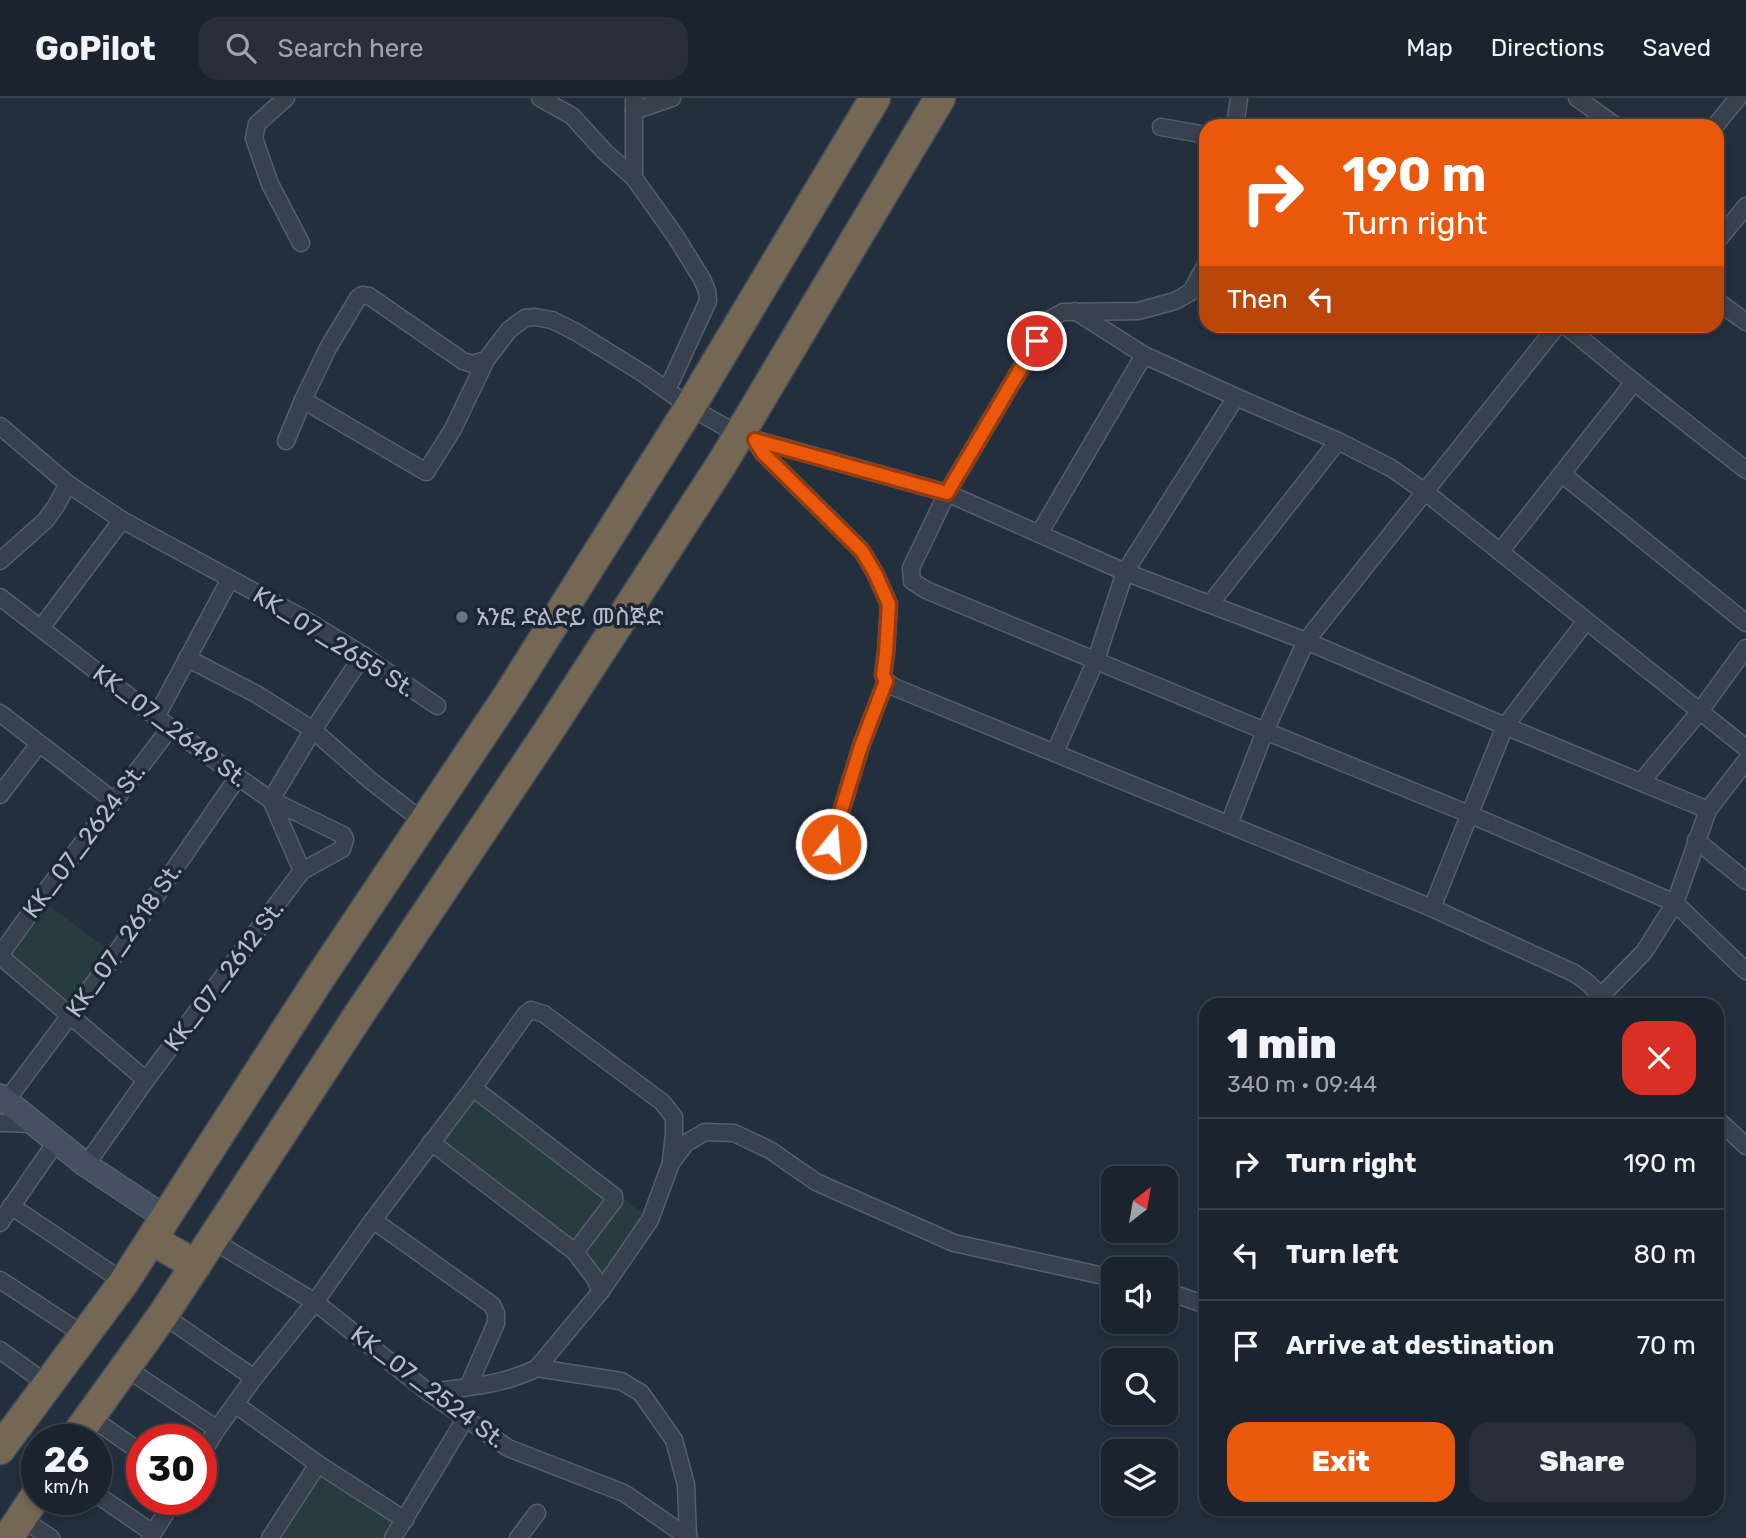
<!DOCTYPE html>
<meta charset="utf-8">
<style>
:root{--surface:#1b232e;--page:#282f3a;--text:#f1f3f6;--muted:#a0a4aa;--line:#39404a;--accent:#ea580c}
body{margin:0;font-family:Rubik,"Noto Sans Ethiopic",sans-serif;background:var(--page);color:var(--text);height:100vh;display:flex;flex-direction:column;font-size:26px;white-space:nowrap}
*{box-sizing:border-box;margin:0}
p{font-size:23px;color:var(--muted)}
.icon{flex:none;width:38px;height:38px;fill:none;stroke:currentColor;stroke-width:2;stroke-linecap:round;stroke-linejoin:round}
.map{position:relative;flex:1;overflow:hidden}
.details{position:absolute;left:1199px;top:900px;width:525px;height:518px;display:flex;flex-direction:column;background:var(--surface);border-radius:21px;box-shadow:0 4px 10px #0003,0 0 0 2px var(--line)}
.details>*{flex:none}
.guide{position:absolute;left:1199px;top:21px;width:525px;height:214px;border-radius:21px;box-shadow:0 4px 10px #0003,0 0 0 2px var(--line);background:#ea580c;color:#fff;overflow:hidden}
.needle{width:46px;rotate:31deg}
.controls{position:absolute;left:1101px;top:1068px;display:grid;gap:14px}
.controls a{display:grid;place-items:center;width:77px;height:77px;border-radius:14px;background:var(--surface);box-shadow:0 4px 10px #0003,0 0 0 2px var(--line);font-size:35px}
.speed{position:absolute;left:21px;top:1326px;display:flex;gap:14px;font-size:35px;font-weight:700;text-align:center}
.speed>*{display:grid;place-content:center;width:91px;height:91px;border-radius:50%;background:var(--surface);box-shadow:0 4px 10px #0003,0 0 0 2px var(--line);line-height:1}
.speed small{font-size:18px;font-weight:400}
.speed .limit{border:10px solid #d22;background:#fff;color:#111}
.pin{position:absolute;display:grid;place-items:center;width:60px;height:60px;color:#fff;margin:-30px;border:4px solid #fff;border-radius:50%;box-shadow:0 2px 7px #0007}
.me{position:absolute;width:77px;margin:-38px;rotate:17deg;stroke-linejoin:round;filter:drop-shadow(0 0 5px #0008)}
.turn{display:flex;align-items:center;gap:24px;height:147px;padding:0 28px;font-size:32px}
.turn .icon{width:91px;height:91px;stroke-width:2.5}
.turn b{display:block;font-size:49px;line-height:60px}
.then{display:flex;align-items:center;height:66px;padding:0 28px;background:#0003;gap:14px;font-size:26px}
.round{display:grid;place-items:center;flex:none;width:74px;height:74px;border-radius:21px;background:var(--page)}
.overview{display:flex;align-items:center;justify-content:space-between;height:119px;padding:0 28px}
h1{font-size:42px;font-weight:800;line-height:52px}
.primary-button{display:flex;gap:14px;margin-top:auto;padding:14px 28px}
.primary-button a{flex:1;height:80px;border-radius:21px;background:var(--accent);color:#fff;font-size:28px;font-weight:800;line-height:80px;text-align:center}
.primary-button a+a{background:var(--page);color:var(--text)}
ul{padding:0;list-style:none}
li{display:flex;align-items:center;gap:21px;height:91px;padding:0 28px;border-top:2px solid var(--line)}
li div{flex:1}
li b{display:block;font-size:26px}
li em{font-style:normal}
header{display:flex;align-items:center;gap:42px;box-sizing:border-box;height:98px;padding:0 35px;background:var(--surface);border-bottom:2px solid var(--line)}
header strong{font-size:33px}
nav{display:flex;gap:38px;margin-inline-start:auto;font-size:24px}
.search{width:490px;height:63px;background:var(--page);display:flex;align-items:center;gap:18px;box-sizing:border-box;padding:0 24px;border-radius:21px;color:var(--muted);font-size:26px}
.map>svg:first-child{display:block}
.green{fill:#263c3f}
.lines{fill:none;stroke-linecap:round;stroke-linejoin:round}
.street-casing{stroke:#565f6c;stroke-width:19}
.secondary-casing{stroke:#565f6c;stroke-width:26}
.highway-casing{stroke:#434c59;stroke-width:33}
.street{stroke:#38414e;stroke-width:16}
.secondary{stroke:#465061;stroke-width:23}
.highway{stroke:#746855;stroke-width:30}
.route-casing{stroke:#983908;stroke-width:18}
.route{stroke:#ea580c;stroke-width:12}
.worship-dot{fill:#6b7280;stroke:#1d2633;stroke-width:2.5}
.labels{text-anchor:middle;dominant-baseline:central;stroke-width:7;stroke-linejoin:round;paint-order:stroke}
.poi-label{font-size:24px;fill:#b4bcc9;stroke:#1d2633;text-anchor:start}
.street-label{font-size:24px;fill:#b4bcc9;stroke:#1d2633}
</style>
<header>
<strong>GoPilot</strong>
<div class="search"><svg class="icon" aria-label="search" viewBox="0 0 24 24"><circle cx="10" cy="10" r="6"/><path d="M15 15l6 6"/></svg>Search here</div>
<nav><a>Map</a><a>Directions</a><a>Saved</a></nav>
</header>
<div class="map">
<svg width="1746" height="1440" viewBox="0 0 1746 1440">
<rect width="100%" height="100%" fill="#242f3e"/>
<g class="green">
<polygon points="42,802 115,857 70,919 0,858"/>
<polygon points="475,988 654,1124 610,1182 431,1043"/>
<polygon points="318,1366 405,1422 393,1440 270,1440"/>
</g>
<g class="lines">
<defs>
<g id="street">
<polyline points="286,0 257,26 254,40 270,86 301,145"/>
<polyline points="540,0 572,18 604,53 634,80 674,136 702,181 707,193 708,203 667,292"/>
<polyline points="1577,0 1616,28"/>
<polyline points="634,13 672,0"/>
<polyline points="1235,28 1239,0"/>
<polyline points="1715,28 1738,0"/>
<polyline points="1161,29 1206,37"/>
<polyline points="634,80 634,0"/>
<polyline points="1717,143 1746,108"/>
<polyline points="1206,166 1191,194 1175,203 1138,213 1063,214 1050,221 947,395 911,470 912,483 926,492 1265,633 1469,716 1675,805 1746,873"/>
<polyline points="1717,203 1746,224"/>
<polyline points="1075,213 1144,257 1236,299"/>
<polyline points="1566,228 1634,284 1746,372"/>
<polyline points="303,302 426,374 453,331 486,262"/>
<polyline points="0,328 68,386 122,422 301,519 363,557 437,608"/>
<polyline points="286,343 303,302 328,250 358,200 362,197 369,198 463,263 472,266 486,262 509,232 525,220 535,219 552,222 576,234 644,276 690,309 739,337 947,395 1125,474 1306,543 1505,628 1586,523"/>
<polyline points="755,343 763,355 862,453 875,475 889,506 886,555 883,577 886,583 894,589 1432,810 1574,875 1588,885 1601,898 1644,854 1675,805 1708,712 1746,663"/>
<polyline points="1562,376 1746,525"/>
<polyline points="1039,436 1144,257"/>
<polyline points="1500,454 1634,284"/>
<polyline points="0,463 45,423 56,408 68,386"/>
<polyline points="0,499 156,619 238,679 271,702 343,737 345,741 342,751 302,773 289,790 146,982 86,1067"/>
<polyline points="1210,506 1338,343"/>
<polyline points="41,530 122,422"/>
<polyline points="187,560 258,597 313,632 371,683 424,724"/>
<polyline points="0,615 114,703"/>
<polyline points="156,619 230,481"/>
<polyline points="1055,654 1096,562 1125,474 1236,299 1338,343 1391,370 1424,393 1746,650"/>
<polyline points="1641,684 1700,613 1746,550"/>
<polyline points="0,697 39,646"/>
<polyline points="271,702 313,632 363,557"/>
<polyline points="271,702 302,773"/>
<polyline points="1229,726 1265,633 1306,543 1557,228"/>
<polyline points="1696,742 1746,783"/>
<polyline points="825,766 861,648 886,583"/>
<polyline points="1432,810 1505,628 1708,712"/>
<polyline points="0,857 49,789 170,630"/>
<polyline points="0,858 146,982"/>
<polyline points="473,990 614,1098 614,1103 575,1154"/>
<polyline points="6,1003 115,857 238,679"/>
<polyline points="1717,1021 1746,1048"/>
<polyline points="0,1025 35,1026"/>
<polyline points="431,1044 575,1154 594,1179 601,1193"/>
<polyline points="11,1108 124,1184"/>
<polyline points="373,1122 492,1207 496,1215 496,1225 468,1289"/>
<polyline points="0,1125 56,1044"/>
<polyline points="212,1142 315,1204 428,1294 508,1350 624,1395 689,1440"/>
<polyline points="0,1182 84,1237"/>
<polyline points="1166,1193 1206,1207"/>
<polyline points="163,1217 254,1280"/>
<polyline points="0,1252 47,1286"/>
<polyline points="126,1270 217,1331"/>
<polyline points="537,1270 621,1283 641,1295 674,1342 686,1387 688,1439"/>
<path d="M428,1294C464,1290 504,1287 537,1270L601,1193L650,1122L671,1065L686,1045L705,1034L734,1035L770,1052L816,1084L954,1145L1113,1180"/>
<polyline points="235,1306 318,1366 405,1422"/>
<polyline points="90,1319 142,1355"/>
<polyline points="201,1357 217,1331 254,1280 315,1204 373,1122 473,990 525,917 531,912 544,916 662,1004 674,1019 674,1037 671,1062"/>
<polyline points="96,1396 153,1435"/>
<polyline points="21,1420 51,1440"/>
<polyline points="150,1440 174,1402"/>
<polyline points="270,1440 318,1366"/>
<polyline points="393,1440 465,1321"/>
<polyline points="518,1440 537,1415"/>
</g>
<polyline id="secondary" points="0,998 86,1067 166,1120"/>
<g id="highway">
<polyline points="152,1142 196,1167"/>
<polyline points="73,1342 163,1217 358,918 548,634 721,367 940,0"/>
<polyline points="0,1351 124,1184 321,878 508,598 690,309 875,0"/>
<polyline points="8,1440 37,1396"/>
</g>
</defs>
<use href="#street" class="street-casing"/>
<use href="#secondary" class="secondary-casing"/>
<use href="#highway" class="highway-casing"/>
<use href="#street" class="street"/>
<use href="#secondary" class="secondary"/>
<use href="#highway" class="highway"/>
</g>
<g class="lines">
<defs>
<polyline id="route" points="831,746 861,648 886,583 883,577 886,555 889,506 875,475 862,453 763,355 755,342 947,395 1037,243"/>
</defs>
<use href="#route" class="route-casing"/>
<use href="#route" class="route"/>
</g>
<circle class="worship-dot" cx="462" cy="519" r="7"/>
<g class="labels">
<g class="poi-label">
<text x="476" y="519">አንፎ ድልድይ መስጅድ</text>
</g>
<g class="street-label">
<text transform="translate(334 544) rotate(32)">KK_07_2655 St.</text>
<text transform="translate(170 628) rotate(37)">KK_07_2649 St.</text>
<text transform="translate(84 743) rotate(-53)">KK_07_2624 St.</text>
<text transform="translate(124 842) rotate(-55)">KK_07_2618 St.</text>
<text transform="translate(224 878) rotate(-53)">KK_07_2612 St.</text>
<text transform="translate(428 1289) rotate(37)">KK_07_2524 St.</text>
</g>
</g>
</svg>
<div class="controls">
<a><svg class="needle" viewBox="-14 -14 28 28"><path d="M0-13l5 13h-10z" fill="#e53935"/><path d="M0 13l5-13h-10z" fill="#a0a4aa"/></svg></a>
<a><svg class="icon" aria-label="sound" viewBox="0 0 24 24"><path d="M4 9h4l5-4v14l-5-4H4zM17 9q2 3 0 6"/></svg></a>
<a><svg class="icon" aria-label="search" viewBox="0 0 24 24"><circle cx="10" cy="10" r="6"/><path d="M15 15l6 6"/></svg></a>
<a><svg class="icon" aria-label="layers" viewBox="0 0 24 24"><path d="M12 4l9 5-9 5-9-5zM3 14l9 5 9-5"/></svg></a>
</div>
<div class="speed"><div>26<small>km/h</small></div><div class="limit">30</div></div>
<div class="pin" style="left:1037px;top:243px;background:#d93025"><svg class="icon" aria-label="arrive" viewBox="0 0 24 24"><path d="M6 21V4h12l-3 4 3 4H6"/></svg></div>
<svg class="me" style="left:831px;top:746px" viewBox="-20 -20 40 40"><circle r="17" fill="#ea580c" stroke="#fff" stroke-width="3"/><path d="M0-11L8 9 0 5-8 9z" fill="#fff"/></svg>
<div class="guide">
<div class="turn"><svg class="icon" aria-label="right" viewBox="0 0 24 24"><path d="M7 20v-9h11M14 6l5 5-5 5"/></svg><div><b>190 m</b>Turn right</div></div>
<div class="then">Then<svg class="icon" aria-label="left" viewBox="0 0 24 24"><path d="M17 20v-9H6M10 6l-5 5 5 5"/></svg></div>
</div>
<section class="details">
<div class="overview"><div><h1>1 min</h1><p>340 m · 09:44</p></div><a class="round" style="background:#d93025;color:#fff"><svg class="icon" aria-label="close" viewBox="0 0 24 24"><path d="M6 6l12 12M18 6L6 18"/></svg></a></div>
<ul>
<li><svg class="icon" aria-label="right" viewBox="0 0 24 24"><path d="M7 20v-9h11M14 6l5 5-5 5"/></svg><div><b>Turn right</b></div><em>190 m</em></li>
<li><svg class="icon" aria-label="left" viewBox="0 0 24 24"><path d="M17 20v-9H6M10 6l-5 5 5 5"/></svg><div><b>Turn left</b></div><em>80 m</em></li>
<li><svg class="icon" aria-label="arrive" viewBox="0 0 24 24"><path d="M6 21V4h12l-3 4 3 4H6"/></svg><div><b>Arrive at destination</b></div><em>70 m</em></li>
</ul>
<div class="primary-button"><a>Exit</a><a>Share</a></div>
</section>
</div>
